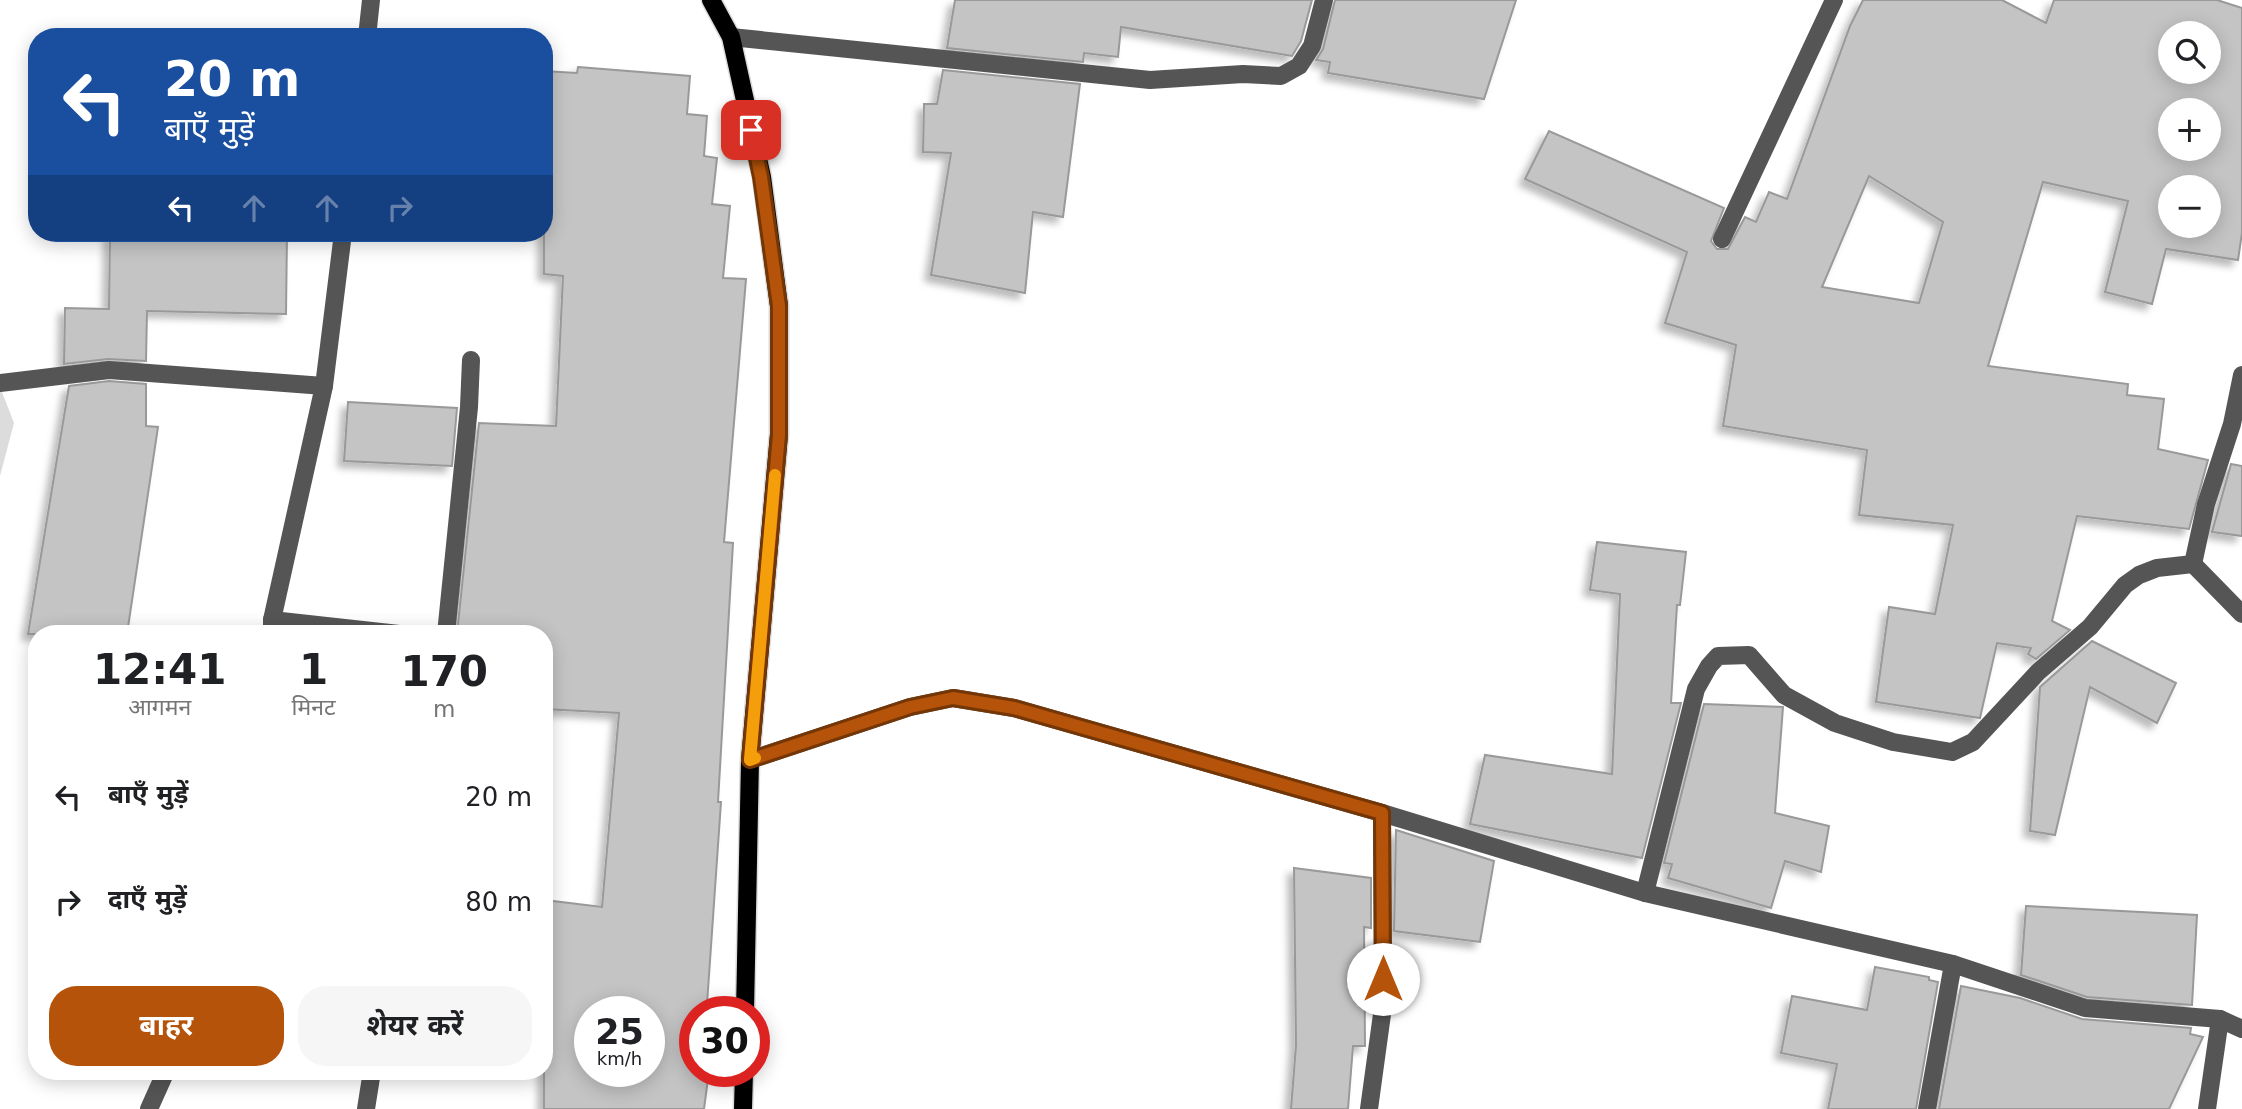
<!DOCTYPE html>
<html lang="hi">
<meta charset="utf-8">
<style>
:root{--surface:#fff;--page:#f6f6f6;--text:#202124;--muted:#757577;--accent:#b45309}
body{margin:0;font-family:"DejaVu Sans","Noto Sans Devanagari",sans-serif;background:var(--page);color:var(--text);height:100vh;display:flex;flex-direction:column;font-size:26px;white-space:nowrap}
*{box-sizing:border-box;margin:0}
p{font-size:23px;color:var(--muted)}
.icon{flex:none;width:38px;height:38px;fill:none;stroke:currentColor;stroke-width:2;stroke-linecap:round;stroke-linejoin:round}
.map{position:relative;flex:1;overflow:hidden}
.panel{position:absolute;left:28px;top:625px;width:525px;height:455px;display:flex;flex-direction:column;background:var(--surface);border-radius:28px;box-shadow:0 4px 18px #0003}
.panel>*{flex:none}
.hud{position:absolute;left:28px;top:28px;width:525px;height:214px;border-radius:28px;box-shadow:0 4px 18px #0003;background:#1a4fa0;color:#fff;overflow:hidden}
.controls{position:absolute;left:2158px;top:21px;display:grid;gap:14px}
.controls a{display:grid;place-items:center;width:63px;height:63px;border-radius:50%;background:var(--surface);box-shadow:0 4px 18px #0003;font-size:35px}
.speed{position:absolute;left:574px;top:996px;display:flex;gap:14px;font-size:35px;font-weight:700;text-align:center}
.speed>*{display:grid;place-content:center;width:91px;height:91px;border-radius:50%;background:var(--surface);box-shadow:0 4px 18px #0003;line-height:1}
.speed small{font-size:18px;font-weight:400}
.speed .limit{border:10px solid #d22;background:#fff;color:#111}
.pin{position:absolute;display:grid;place-items:center;width:60px;height:60px;color:#fff;margin:-30px;border-radius:14px;box-shadow:0 4px 10px #0006}
.me{position:absolute;width:77px;margin:-38px;rotate:0deg;stroke-linejoin:round;filter:drop-shadow(0 0 5px #0008)}
.turn{display:flex;align-items:center;gap:24px;height:147px;padding:0 21px;font-size:32px}
.turn .icon{width:91px;height:91px;stroke-width:2.5}
.turn b{display:block;font-size:49px;line-height:60px}
.lanes{display:flex;align-items:center;height:66px;padding:0 21px;background:#0003;justify-content:center;gap:35px;direction:ltr}
.lanes .off{opacity:.35}
.eta{display:flex;justify-content:space-evenly;align-items:center;height:119px;text-align:center}
.eta b{font-size:42px;font-weight:700;line-height:49px}
.button{display:flex;gap:14px;margin-top:auto;padding:14px 21px}
.button a{flex:1;height:80px;border-radius:28px;background:var(--accent);color:#fff;font-size:28px;font-weight:700;line-height:80px;text-align:center}
.button a+a{background:var(--page);color:var(--text)}
ul{padding:0;list-style:none}
li{display:flex;align-items:center;gap:21px;height:105px;padding:0 21px}
li div{flex:1}
li b{display:block;font-size:26px}
li em{font-style:normal}
.map>svg:first-child{display:block}
.green{fill:#dcdcdc}
.building{fill:#c4c4c4;stroke:#999;stroke-width:2;fill-rule:evenodd;filter:url(#shadow)}
.lines{fill:none;stroke-linecap:round;stroke-linejoin:round}
.major-casing{stroke:#dbdbdb;stroke-width:21}
.minor{stroke:#555;stroke-width:18}
.major{stroke:#000;stroke-width:18}
.route-casing{stroke:#753606;stroke-width:18}
.route{stroke:#b45309;stroke-width:12}
.slow{stroke:#f59e0b;stroke-width:12}
</style>
<div class="map">
<svg width="2242" height="1109" viewBox="0 0 2242 1109">
<defs>
<filter id="shadow"><feDropShadow dx="-6" dy="6" stdDeviation="3.5" flood-color="#0004"/></filter>
</defs>
<rect width="100%" height="100%" fill="#fff"/>
<polygon class="green" points="0,387 14,423 0,476"/>
<g class="building">
<polygon points="955,0 1312,0 1301,41 1292,56 1121,27 1118,57 1084,53 1083,62 947,48"/>
<polygon points="1335,0 1516,0 1484,99 1328,73 1330,62 1316,60 1323,49"/>
<path d="M1863,0H2002L2046,23L2054,0H2217L2242,8V233L2238,260L2166,249L2152,304L2105,292L2128,201L2043,182L1988,366L2128,384L2127,395L2164,399L2158,449L2208,460L2189,529L2077,516L2052,621L2070,630L2036,659L2028,654L2031,648L1997,643L1980,718L1876,702L1889,607L1935,614L1953,525L1859,515L1867,450L1723,426L1736,345L1665,323L1687,252L1525,179L1549,131L1724,208L1711,241L1717,249H1728L1745,217L1756,222L1769,192L1787,199L1850,26ZM2170,33H2208V72H2170ZM2170,110H2208V149H2170ZM1869,176L1943,222L1919,303L1822,287ZM2170,187H2208V226H2170Z"/>
<path d="M578,67L690,76L687,114L707,116L704,156L717,158L712,204L730,206L723,278L746,279L724,542L733,543L718,802H721L707,1004L717,1005L716,1012H695V1071H709L704,1109H544V900L602,907L619,713L544,709V634H457L479,423L556,426L563,276L544,274V71L577,73ZM590,1012H649V1071H590Z"/>
<polygon points="943,70 1080,84 1063,217 1033,212 1025,293 931,275 951,153 923,152 924,104 937,104"/>
<polygon points="110,233 287,233 286,314 147,311 146,361 108,359 64,364 65,308 109,309"/>
<polygon points="109,381 146,384 146,426 158,427 127,634 28,634 69,386"/>
<polygon points="348,402 457,408 452,466 344,461"/>
<polygon points="2231,464 2242,466 2242,536 2212,532"/>
<polygon points="1597,542 1686,552 1680,605 1677,605 1671,703 1681,703 1642,858 1470,824 1485,755 1612,774 1620,594 1590,590"/>
<polygon points="2092,641 2176,683 2157,723 2090,687 2055,835 2030,831 2040,687"/>
<polygon points="1704,704 1783,707 1775,813 1829,826 1821,872 1785,861 1771,908 1668,878 1672,864 1664,863"/>
<polygon points="1396,830 1494,861 1480,942 1394,931"/>
<polygon points="1294,868 1371,878 1371,928 1364,927 1365,1046 1353,1046 1348,1109 1291,1109 1296,1045"/>
<polygon points="2026,906 2197,915 2192,1005 2087,997 2021,975"/>
<polygon points="1875,967 1929,977 1929,980 1938,982 1916,1109 1828,1109 1837,1064 1781,1053 1792,996 1867,1010"/>
<polygon points="1961,986 2020,998 2082,1019 2191,1028 2190,1034 2203,1037 2169,1109 1939,1109"/>
</g>
<g class="lines">
<defs>
<g id="major">
<polyline points="711,0 731,37 762,177 779,306 779,434 750,760 745,1012"/>
<polyline points="743,1109 744,1071"/>
</g>
</defs>
<use href="#major" class="major-casing"/>
<g class="minor">
<polyline points="367,37 371,0"/>
<polyline points="731,37 1150,80 1243,74 1281,76 1299,66 1312,46 1324,0"/>
<polyline points="1722,239 1834,0"/>
<polyline points="0,383 109,370 324,386"/>
<polyline points="2193,564 2242,614"/>
<polyline points="272,620 399,634"/>
<polyline points="272,634 272,620 324,386 343,233"/>
<polyline points="446,634 469,407 471,360"/>
<polyline points="750,760 910,707 953,698 1014,708 1382,813 1645,893 1953,964 2085,1008 2220,1019 2242,1029"/>
<polyline points="1645,893 1696,689 1709,666 1718,656 1749,655 1784,695 1835,723 1893,742 1952,752 1973,742 2038,672 2090,627 2125,585 2139,575 2157,568 2193,564 2206,504 2232,424 2242,375"/>
<polyline points="149,1109 166,1071"/>
<polyline points="366,1109 372,1071"/>
<polyline points="1369,1109 1383,1007 1382,813"/>
<polyline points="1927,1109 1953,964"/>
<polyline points="2207,1109 2220,1019"/>
</g>
<use href="#major" class="major"/>
</g>
<g class="lines">
<defs>
<polyline id="route" points="751,130 761,177 779,306 779,435 750,760 910,707 953,698 1014,708 1382,813 1383,979"/>
</defs>
<use href="#route" class="route-casing"/>
<use href="#route" class="route"/>
<polyline class="slow" points="755,758 750,760 775,475"/>
</g>
</svg>
<div class="controls">
<a><svg class="icon" aria-label="search" viewBox="0 0 24 24"><circle cx="10" cy="10" r="6"/><path d="M15 15l6 6"/></svg></a>
<a>+</a>
<a>−</a>
</div>
<div class="speed"><div>25<small>km/h</small></div><div class="limit">30</div></div>
<div class="pin" style="left:751px;top:130px;background:#d93025"><svg class="icon" aria-label="arrive" viewBox="0 0 24 24"><path d="M6 21V4h12l-3 4 3 4H6"/></svg></div>
<svg class="me" style="left:1383px;top:979px" viewBox="-20 -20 40 40"><circle r="19" fill="#fff"/><path d="M0-13L10 11 0 6-10 11z" fill="#b45309"/></svg>
<div class="hud">
<div class="turn"><svg class="icon" aria-label="left" viewBox="0 0 24 24"><path d="M17 20v-9H6M10 6l-5 5 5 5"/></svg><div><b>20 m</b>बाएँ मुड़ें</div></div>
<div class="lanes"><svg class="icon" aria-label="left" viewBox="0 0 24 24"><path d="M17 20v-9H6M10 6l-5 5 5 5"/></svg><svg class="icon off" aria-label="ahead" viewBox="0 0 24 24"><path d="M12 20V5M6 11l6-6 6 6"/></svg><svg class="icon off" aria-label="ahead" viewBox="0 0 24 24"><path d="M12 20V5M6 11l6-6 6 6"/></svg><svg class="icon off" aria-label="right" viewBox="0 0 24 24"><path d="M7 20v-9h11M14 6l5 5-5 5"/></svg></div>
</div>
<section class="panel">
<div class="eta">
<div><b>12:41</b><p>आगमन</p></div>
<div><b>1</b><p>मिनट</p></div>
<div><b>170</b><p>m</p></div>
</div>
<ul>
<li><svg class="icon" aria-label="left" viewBox="0 0 24 24"><path d="M17 20v-9H6M10 6l-5 5 5 5"/></svg><div><b>बाएँ मुड़ें</b></div><em>20 m</em></li>
<li><svg class="icon" aria-label="right" viewBox="0 0 24 24"><path d="M7 20v-9h11M14 6l5 5-5 5"/></svg><div><b>दाएँ मुड़ें</b></div><em>80 m</em></li>
</ul>
<div class="button"><a>बाहर</a><a>शेयर करें</a></div>
</section>
</div>
